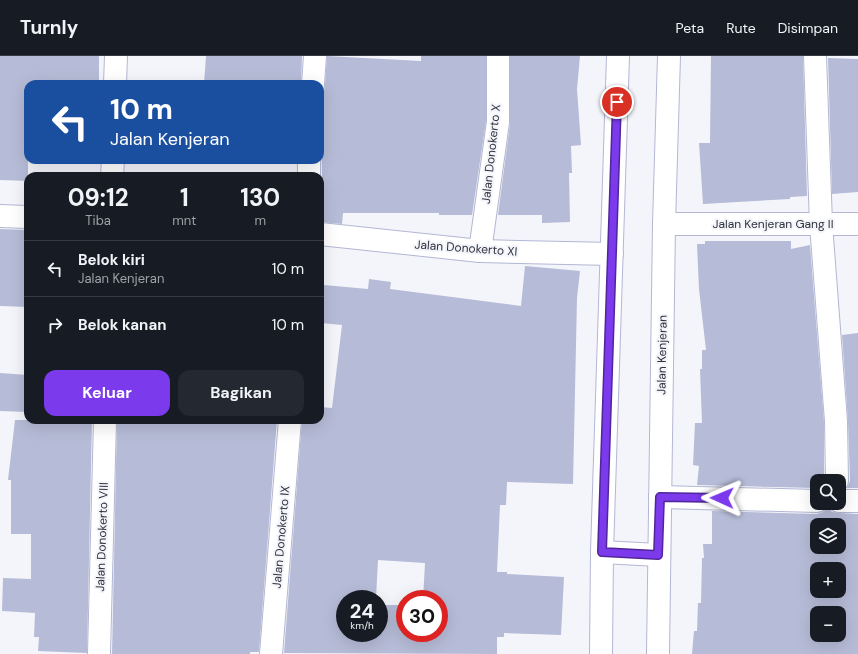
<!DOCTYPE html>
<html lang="id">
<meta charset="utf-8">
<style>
:root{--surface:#171b24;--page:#242831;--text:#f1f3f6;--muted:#9ea1a6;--line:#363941;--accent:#7c3aed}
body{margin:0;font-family:"DM Sans",sans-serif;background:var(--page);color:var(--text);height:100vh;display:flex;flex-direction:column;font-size:15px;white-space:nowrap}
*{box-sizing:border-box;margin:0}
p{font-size:13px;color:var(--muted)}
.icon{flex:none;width:22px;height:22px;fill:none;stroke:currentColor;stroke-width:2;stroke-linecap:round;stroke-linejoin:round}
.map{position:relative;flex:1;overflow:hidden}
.drawer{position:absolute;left:24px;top:116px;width:300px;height:252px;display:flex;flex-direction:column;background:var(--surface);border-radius:12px;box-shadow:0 4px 16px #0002}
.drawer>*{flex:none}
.banner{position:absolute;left:24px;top:24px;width:300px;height:84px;border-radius:12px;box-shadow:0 4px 16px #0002;background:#1a4fa0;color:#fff;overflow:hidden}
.controls{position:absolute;left:810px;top:418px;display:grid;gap:8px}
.controls a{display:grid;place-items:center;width:36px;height:36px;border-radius:8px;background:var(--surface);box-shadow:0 4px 16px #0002;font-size:20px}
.speed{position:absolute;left:336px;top:534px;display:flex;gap:8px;font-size:20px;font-weight:700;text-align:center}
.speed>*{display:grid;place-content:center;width:52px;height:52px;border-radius:50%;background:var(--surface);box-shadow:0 4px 16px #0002;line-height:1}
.speed small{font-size:10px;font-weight:400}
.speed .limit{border:6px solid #d22;background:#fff;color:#111}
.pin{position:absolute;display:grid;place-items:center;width:34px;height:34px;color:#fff;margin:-17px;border:2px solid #fff;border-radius:50%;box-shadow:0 1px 4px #0007}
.me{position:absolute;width:44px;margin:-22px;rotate:271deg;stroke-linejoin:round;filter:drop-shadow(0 0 3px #0008)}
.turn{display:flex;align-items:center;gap:14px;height:84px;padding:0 20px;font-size:18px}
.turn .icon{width:52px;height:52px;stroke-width:2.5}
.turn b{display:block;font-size:28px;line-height:34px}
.eta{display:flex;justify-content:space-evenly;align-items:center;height:68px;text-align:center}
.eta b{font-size:24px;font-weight:700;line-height:28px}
.cta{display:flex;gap:8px;margin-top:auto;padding:8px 20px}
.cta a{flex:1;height:46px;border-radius:12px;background:var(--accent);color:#fff;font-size:16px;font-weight:700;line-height:46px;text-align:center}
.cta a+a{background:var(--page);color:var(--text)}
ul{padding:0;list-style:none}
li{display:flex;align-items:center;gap:12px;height:56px;padding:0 20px;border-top:1px solid var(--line)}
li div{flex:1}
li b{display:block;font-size:15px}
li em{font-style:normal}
header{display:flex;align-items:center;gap:24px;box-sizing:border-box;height:56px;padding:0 20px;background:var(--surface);border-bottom:1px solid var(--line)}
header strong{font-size:19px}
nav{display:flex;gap:22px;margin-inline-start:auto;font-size:14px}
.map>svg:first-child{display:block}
.building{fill:#b6bbd7;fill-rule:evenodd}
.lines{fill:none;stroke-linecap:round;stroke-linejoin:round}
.street-casing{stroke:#b3b7d3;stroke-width:24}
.highway-casing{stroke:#b3b7d3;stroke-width:24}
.street{stroke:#fff;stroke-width:22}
.highway{stroke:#fff;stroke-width:22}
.route-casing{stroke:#51269a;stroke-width:10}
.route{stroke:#7c3aed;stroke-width:7}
.labels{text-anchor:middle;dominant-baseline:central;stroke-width:4;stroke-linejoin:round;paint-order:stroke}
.street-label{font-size:12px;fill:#30323d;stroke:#f4f5fb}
</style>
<header>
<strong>Turnly</strong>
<nav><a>Peta</a><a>Rute</a><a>Disimpan</a></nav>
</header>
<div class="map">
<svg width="858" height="598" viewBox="0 0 858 598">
<rect width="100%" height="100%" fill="#f4f5fb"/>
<g class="building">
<polygon points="0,0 99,0 99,28 28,28 28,125 0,124"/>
<polygon points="206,0 302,0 301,28 204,28"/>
<polygon points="327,0 421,5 421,0 486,0 486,65 472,159 439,159 439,157 343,157 342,168 320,166 320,126 322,120 320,38 324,35 325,29"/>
<polygon points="510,0 580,0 577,33 581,89 571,90 572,117 569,117 570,166 542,167 542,159 498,159 510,68"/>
<polygon points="711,0 803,0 807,140 790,141 790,143 703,148 699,87 710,87"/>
<polygon points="828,2 858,3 858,136 832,138"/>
<polygon points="0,173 28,174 28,251 0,250"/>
<polygon points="705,185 791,185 791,193 810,189 824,366 824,425 817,425 817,432 697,429 699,410 693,409 695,367 702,367 700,313 702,313 702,294 706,294 699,233 697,188 705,188"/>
<path d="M525,210L580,215L577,242L573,428L507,426L506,449H500L497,516H507V518L564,521L561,579L504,577V581H497V598L284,597L302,364H320V351L332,352L342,269L321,267L324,229L368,233L369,223L391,226L390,233L521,250ZM378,504L425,507L423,543H439V577H405V549H379V577H345V543H376Z"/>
<polygon points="858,277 858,432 847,432 850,425 848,365 842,279"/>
<polygon points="0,317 28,319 28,356 0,355"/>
<polygon points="15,364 92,364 87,597 38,595 39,581 34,581 35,557 2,555 3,522 31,523 31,478 11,478 11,424 8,424"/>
<polygon points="117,364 277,364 259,596 250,596 250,598 112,598"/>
<path d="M828,451L832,456L839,457L858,458V598H692L694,575H697L698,547H701L702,502H704L703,488H712V455L817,458L823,456ZM817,469H839V491H817ZM817,513H839V535H817ZM817,557H839V579H817Z"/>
</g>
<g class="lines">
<defs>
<g id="street">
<polyline points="815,0 821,168 836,365 837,425"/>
<polyline points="115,28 116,0"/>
<polyline points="313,28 315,0"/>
<polyline points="112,120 113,104"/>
<polyline points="309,120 309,104"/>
<polyline points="0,160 28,161"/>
<polyline points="664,168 858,168"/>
<polyline points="320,178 480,195 612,198"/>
<polyline points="480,195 498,66 498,0"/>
<polyline points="660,441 817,445"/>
<polyline points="839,445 858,445"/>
<polyline points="99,598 105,364"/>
<polyline points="271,598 290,364"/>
</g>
<g id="highway">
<polyline points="602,496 658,499"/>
<polyline points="601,598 602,496 618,0"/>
<polyline points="658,598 664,168 669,0"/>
</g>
</defs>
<use href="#street" class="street-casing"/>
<use href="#highway" class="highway-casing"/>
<use href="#street" class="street"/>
<use href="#highway" class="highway"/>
</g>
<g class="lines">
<defs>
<polyline id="route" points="617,46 602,496 658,499 660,441 722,442"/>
</defs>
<use href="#route" class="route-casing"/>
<use href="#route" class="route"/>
</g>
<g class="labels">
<g class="street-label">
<text transform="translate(491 98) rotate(-84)">Jalan Donokerto X</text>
<text x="773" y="168">Jalan Kenjeran Gang II</text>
<text transform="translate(466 192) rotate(4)">Jalan Donokerto XI</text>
<text transform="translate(662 299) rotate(-89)">Jalan Kenjeran</text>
<text transform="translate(102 481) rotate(-88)">Jalan Donokerto VIII</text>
<text transform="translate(281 481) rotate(-85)">Jalan Donokerto IX</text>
</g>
</g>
</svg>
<div class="controls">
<a><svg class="icon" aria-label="search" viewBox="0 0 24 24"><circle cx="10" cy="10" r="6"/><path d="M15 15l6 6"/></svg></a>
<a><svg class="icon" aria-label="layers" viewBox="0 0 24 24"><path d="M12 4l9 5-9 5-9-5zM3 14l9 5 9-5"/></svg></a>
<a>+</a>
<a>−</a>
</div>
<div class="speed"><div>24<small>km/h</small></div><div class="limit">30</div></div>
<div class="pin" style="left:617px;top:46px;background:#d93025"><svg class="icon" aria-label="arrive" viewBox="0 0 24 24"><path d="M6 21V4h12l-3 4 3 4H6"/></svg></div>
<svg class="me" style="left:722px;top:442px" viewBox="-20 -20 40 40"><path d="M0-17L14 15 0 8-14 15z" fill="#7c3aed" stroke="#fff" stroke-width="4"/></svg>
<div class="banner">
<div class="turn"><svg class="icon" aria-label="left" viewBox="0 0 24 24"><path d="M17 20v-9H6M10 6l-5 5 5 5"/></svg><div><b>10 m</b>Jalan Kenjeran</div></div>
</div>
<section class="drawer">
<div class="eta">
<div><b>09:12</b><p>Tiba</p></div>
<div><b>1</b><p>mnt</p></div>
<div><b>130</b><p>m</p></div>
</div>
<ul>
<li><svg class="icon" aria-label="left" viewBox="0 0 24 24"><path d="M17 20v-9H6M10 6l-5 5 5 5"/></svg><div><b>Belok kiri</b><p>Jalan Kenjeran</p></div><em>10 m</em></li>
<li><svg class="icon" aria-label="right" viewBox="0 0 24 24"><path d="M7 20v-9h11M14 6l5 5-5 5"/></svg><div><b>Belok kanan</b></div><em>10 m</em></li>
</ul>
<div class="cta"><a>Keluar</a><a>Bagikan</a></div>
</section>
</div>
